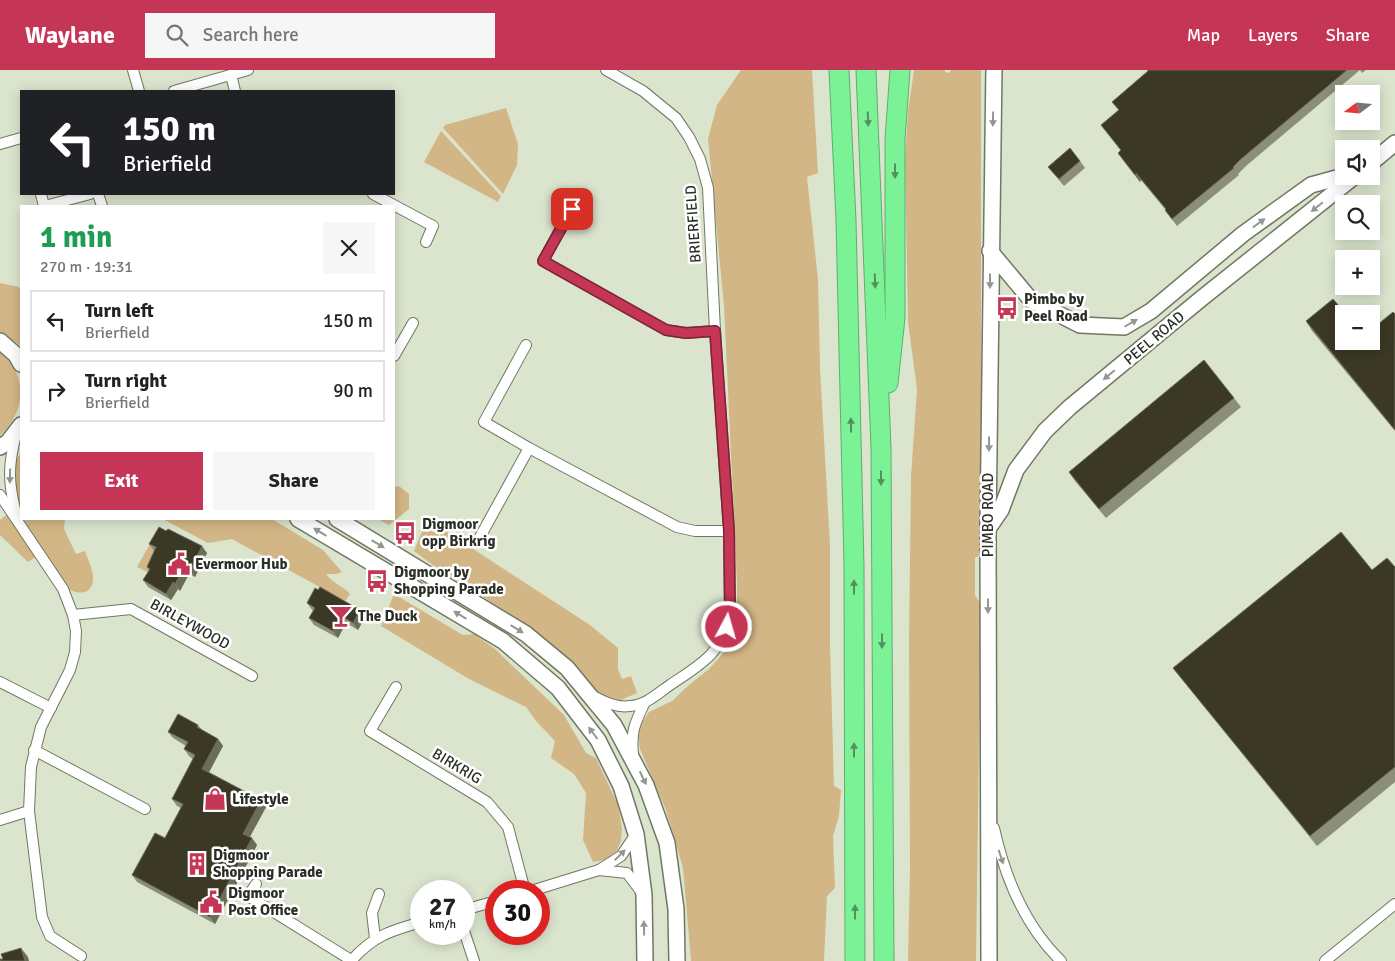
<!DOCTYPE html>
<meta charset="utf-8">
<style>
:root{--surface:#fff;--page:#f6f6f6;--text:#222;--muted:#767676;--line:#e0e0e0;--accent:#c53555}
body{margin:0;font-family:Signika,sans-serif;background:var(--page);color:var(--text);height:100vh;display:flex;flex-direction:column;font-size:19px;white-space:nowrap}
*{box-sizing:border-box;margin:0}
p{font-size:16px;color:var(--muted)}
.icon{flex:none;width:28px;height:28px;fill:none;stroke:currentColor;stroke-width:2;stroke-linecap:round;stroke-linejoin:round}
.map{position:relative;flex:1;overflow:hidden}
.drawer{position:absolute;left:20px;top:135px;width:375px;height:315px;display:flex;flex-direction:column;background:var(--surface);border-radius:0px;box-shadow:0 2px 12px #0003}
.drawer>*{flex:none}
.hud{position:absolute;left:20px;top:20px;width:375px;height:105px;border-radius:0px;box-shadow:0 2px 12px #0003;background:#202124;color:#fff;overflow:hidden}
.needle{width:32px;rotate:254deg}
.controls{position:absolute;left:1335px;top:15px;display:grid;gap:10px}
.controls a{display:grid;place-items:center;width:45px;height:45px;border-radius:0px;background:var(--surface);box-shadow:0 2px 12px #0003;font-size:25px}
.speed{position:absolute;left:410px;top:810px;display:flex;gap:10px;font-size:25px;font-weight:700;text-align:center}
.speed>*{display:grid;place-content:center;width:65px;height:65px;border-radius:50%;background:var(--surface);box-shadow:0 2px 12px #0003;line-height:1}
.speed small{font-size:12px;font-weight:400}
.speed .limit{border:8px solid #d22;background:#fff;color:#111}
.pin{position:absolute;display:grid;place-items:center;width:42px;height:42px;color:#fff;margin:-21px;border-radius:10px;box-shadow:0 2px 8px #0006}
.me{position:absolute;width:55px;margin:-28px;rotate:6deg;stroke-linejoin:round;filter:drop-shadow(0 0 4px #0008)}
.turn{display:flex;align-items:center;gap:18px;height:105px;padding:0 20px;font-size:22px}
.turn .icon{width:65px;height:65px;stroke-width:2.5}
.turn b{display:block;font-size:35px;line-height:42px}
.round{display:grid;place-items:center;flex:none;width:52px;height:52px;border-radius:0px;background:var(--page)}
.overview{display:flex;align-items:center;justify-content:space-between;height:85px;padding:0 20px}
h1{font-size:30px;font-weight:700;line-height:38px;color:#1e9e55}
.action{display:flex;gap:10px;margin-top:auto;padding:10px 20px}
.action a{flex:1;height:58px;border-radius:0px;background:var(--accent);color:#fff;font-size:20px;font-weight:700;line-height:58px;text-align:center}
.action a+a{background:var(--page);color:var(--text)}
ul{padding:0;list-style:none}
li{display:flex;align-items:center;gap:15px;height:62px;margin:0 10px 8px;padding:0 10px;border:2px solid var(--line);border-radius:0px}
li div{flex:1}
li b{display:block;font-size:19px}
li em{font-style:normal}
header{display:flex;align-items:center;gap:30px;box-sizing:border-box;height:70px;padding:0 25px;background:var(--accent);color:#fff}
header strong{font-size:24px}
nav{display:flex;gap:28px;margin-inline-start:auto;font-size:18px}
.search{width:350px;height:45px;background:var(--page);display:flex;align-items:center;gap:12px;box-sizing:border-box;padding:0 18px;border-radius:0px;color:var(--muted);font-size:19px}
.map>svg:first-child{display:block}
.green{fill:#d3b685}
.lines{fill:none;stroke-linecap:round;stroke-linejoin:round}
.street-casing{stroke:#6f7863;stroke-width:12}
.secondary-casing{stroke:#6f7863;stroke-width:18}
.highway-casing{stroke:#5fad6f;stroke-width:21}
.street{stroke:#fff;stroke-width:10}
.secondary{stroke:#fff;stroke-width:15}
.highway{stroke:#7bf296;stroke-width:19}
.wall{fill:#8b8f7a}
.shaded-wall{fill:#6b6d58}
.building{fill:#3b3925;stroke:#6b6d58}
.oneway{fill:#53905e}
.oneway2{fill:#959692}
.route-casing{stroke:#802237;stroke-width:12}
.route{stroke:#c53555;stroke-width:9}
.labels{text-anchor:middle;dominant-baseline:central;stroke-width:5;stroke-linejoin:round;paint-order:stroke}
.street-label{font-size:15px;fill:#2b2e26;stroke:#fff}
.poi-label{font-size:15px;font-weight:bold;fill:#2b2e26;stroke:#fff;text-anchor:start}
</style>
<header>
<strong>Waylane</strong>
<div class="search"><svg class="icon" aria-label="search" viewBox="0 0 24 24"><circle cx="10" cy="10" r="6"/><path d="M15 15l6 6"/></svg>Search here</div>
<nav><a>Map</a><a>Layers</a><a>Share</a></nav>
</header>
<div class="map">
<svg width="1395" height="891" viewBox="0 0 1395 891">
<rect width="100%" height="100%" fill="#dbe5ce"/>
<g class="green">
<polygon points="741,0 812,0 818,103 807,107 818,209 820,298 830,475 830,574 834,716 841,720 839,746 833,766 835,818 827,826 824,891 691,891 683,798 666,740 640,679 638,665 641,654 649,642 672,631 690,614 709,599 727,579 737,552 737,513 724,236 708,69 717,35"/>
<polygon points="914,0 945,0 945,2 949,3 951,0 981,0 981,484 975,488 975,525 981,535 976,891 908,891 910,799 909,573 911,406 917,319 908,252 905,89 908,41"/>
<polygon points="506,38 518,74 517,95 503,124 443,58 445,55"/>
<polygon points="441,61 501,126 498,132 424,92"/>
<polygon points="0,213 19,217 21,222 21,276 0,262"/>
<path d="M0,280C28,308 27,338 0,366Z"/>
<path d="M21,384V449H65L64,459L76,484L85,481C88,490 93,499 93,508C94,535 53,520 55,497L44,482L28,492L0,465V450L17,436C15,420 7,396 21,384Z"/>
<polygon points="399,416 409,424 409,439 389,455 378,449 394,449 394,417"/>
<path d="M163,449H272L323,480L342,502L336,504H326C334,515 341,514 350,524L345,531L232,469L208,473Z"/>
<polygon points="427,449 590,555 618,578 618,599 622,609 631,606 637,623 621,630 602,626 527,557 464,513 434,496 414,481"/>
<polygon points="159,458 154,480 161,484 151,504 137,497"/>
<polygon points="394,524 463,565 474,564 495,579 564,645 586,683 596,688 618,735 622,758 621,771 616,782 605,790 593,792 583,770 586,723 574,704 551,688 555,671 536,651 526,637 469,609 381,556"/>
</g>
<g class="lines">
<defs>
<g id="street">
<polyline points="133,0 139,21"/>
<polyline points="231,5 235,21"/>
<polyline points="174,21 248,0"/>
<polyline points="0,74 21,68"/>
<polyline points="41,124 44,136"/>
<polyline points="98,124 102,136"/>
<polyline points="373,124 433,156 426,172"/>
<polyline points="578,127 543,191 666,260 686,263 715,261"/>
<polyline points="45,136 90,124"/>
<polyline points="526,275 484,352 529,378 677,457 695,461 729,461"/>
<polyline points="394,286 413,253"/>
<path d="M16,364C8,396 8,412 16,443"/>
<polyline points="0,425 63,519 73,545 76,561 75,582 70,600 41,657 31,697 29,741 42,847 50,866 81,886"/>
<polyline points="480,467 529,378"/>
<polyline points="73,545 131,539 252,606"/>
<polyline points="0,612 51,638"/>
<polyline points="396,617 370,661 487,732 508,757 525,821"/>
<path d="M593,626C605,632 616,638 630,636C646,635 657,624 670,615C701,594 721,585 730,545L729,461L715,261L708,118L700,89L689,67L676,48L643,21L606,0"/>
<polyline points="34,680 145,739"/>
<path d="M633,685C631,662 634,655 644,634"/>
<polyline points="0,750 29,741"/>
<path d="M994,758C1005,808 1024,855 1061,891"/>
<polyline points="599,800 627,803 642,823"/>
<polyline points="256,814 248,826 351,890"/>
<polyline points="531,821 599,800 621,786 636,764"/>
<polyline points="464,840 496,831"/>
<polyline points="464,861 474,891"/>
<polyline points="375,868 372,843 379,824"/>
<path d="M351,891C373,866 390,861 421,852"/>
<polyline points="1325,891 1395,834"/>
</g>
<g id="secondary">
<polyline points="1371,93 1395,73"/>
<polyline points="990,181 1031,230 1080,255 1124,257 1151,241 1243,164 1311,115 1344,106"/>
<polyline points="0,271 16,285 21,294"/>
<polyline points="0,377 8,372 21,355"/>
<polyline points="298,449 503,571 558,618 598,670 621,716 636,764 644,825 645,891"/>
<polyline points="337,449 526,564 567,598 614,655 646,715 667,773 676,839 677,891"/>
<polyline points="988,459 1001,440 1016,400 1045,361 1070,337 1202,228 1355,106"/>
<path d="M989,891C990,746 987,601 988,457C989,304 991,152 994,0"/>
</g>
<g id="highway">
<polyline points="839,0 846,150 854,496 855,891"/>
<polyline points="866,0 881,378 884,891"/>
<polyline points="888,313 895,248 895,69 900,0"/>
</g>
</defs>
<use href="#street" class="street-casing"/>
<use href="#secondary" class="secondary-casing"/>
<use href="#highway" class="highway-casing"/>
<use href="#street" class="street"/>
<use href="#secondary" class="secondary"/>
<use href="#highway" class="highway"/>
</g>
<g class="wall">
<polygon points="1147,0 1366,0 1362,3 1360,0 1246,96 1238,104 1239,105 1177,156 1170,147 1165,140 1165,139 1141,110 1140,112 1123,90 1118,83 1121,81 1101,55 1118,40 1148,2"/>
<polygon points="1080,91 1085,98 1064,116 1048,97"/>
<polygon points="1395,244 1395,361 1312,261 1306,251 1344,271 1371,271"/>
<polygon points="1234,328 1241,337 1106,448 1075,411 1069,402"/>
<polygon points="166,461 207,483 195,507 189,504 180,521 178,519 171,530 148,517 143,510 149,501 147,497 154,481 149,474"/>
<polygon points="1395,497 1395,712 1317,776 1180,607 1173,598 1372,500"/>
<polygon points="307,533 360,540 365,547 358,560 346,553 338,568 314,555 309,548 313,541"/>
<polygon points="198,655 202,660 218,669 223,676 209,702 261,730 266,737 250,767 257,775 215,854 137,812 132,805 165,768 181,738 177,736 172,729 193,689 189,686 184,679 186,676 173,668 168,662"/>
</g>
<g class="shaded-wall">
<polygon points="1136,103 1141,110 1140,112 1135,105"/>
<polygon points="202,476 207,483 195,507 190,500"/>
<polygon points="184,497 189,504 180,521 175,514"/>
<polygon points="173,512 178,519 171,530 166,524"/>
<polygon points="360,540 365,547 358,560 353,553"/>
<polygon points="342,546 346,553 338,568 333,561"/>
<polygon points="218,669 223,676 207,706 202,699"/>
<polygon points="261,730 266,737 248,770 243,764"/>
<polygon points="252,768 257,775 215,854 210,847"/>
<polygon points="21,878 28,887 29,891 25,891"/>
</g>
<g class="building">
<polygon points="1148,0 1347,0 1241,89 1233,97 1234,98 1172,149 1165,140 1166,139 1136,103 1135,105 1118,83 1121,80 1101,55 1119,40 1112,32 1148,1"/>
<polygon points="1070,78 1080,91 1059,109 1048,97"/>
<polygon points="1333,229 1346,244 1344,244 1344,271 1371,271 1371,260 1393,242 1395,244 1395,360 1306,251"/>
<polygon points="1204,290 1234,328 1099,439 1069,402"/>
<polygon points="159,457 166,461 168,459 202,476 190,500 184,497 175,514 173,512 166,524 143,510 150,499 147,497 156,477 149,474"/>
<polygon points="1341,462 1372,500 1387,488 1395,497 1395,697 1310,766 1173,598"/>
<polygon points="320,517 360,540 353,553 342,546 333,561 309,548 315,538 307,533 315,518 318,520"/>
<polygon points="178,644 198,655 197,657 218,669 202,699 261,730 243,764 252,768 210,847 132,805 155,763 165,768 183,734 172,729 195,685 184,679 188,672 168,662"/>
<polygon points="21,878 25,891 0,891 0,889 3,889 1,884"/>
</g>
<defs><path id="oneway-solid" d="M-6-.8H1V-3.2L6.5 0L1 3.2V.8H-6Z" transform="scale(1.25)"/></defs>
<g class="oneway">
<use href="#oneway-solid" transform="translate(868 49) rotate(88)"/>
<use href="#oneway-solid" transform="translate(895 101) rotate(90)"/>
<use href="#oneway-solid" transform="translate(875 211) rotate(88)"/>
<use href="#oneway-solid" transform="translate(851 355) rotate(-91)"/>
<use href="#oneway-solid" transform="translate(881 408) rotate(90)"/>
<use href="#oneway-solid" transform="translate(854 517) rotate(-90)"/>
<use href="#oneway-solid" transform="translate(882 571) rotate(90)"/>
<use href="#oneway-solid" transform="translate(854 680) rotate(-90)"/>
<use href="#oneway-solid" transform="translate(855 842) rotate(-90)"/>
</g>
<g class="oneway2">
<use href="#oneway-solid" transform="translate(993 49) rotate(91)"/>
<use href="#oneway-solid" transform="translate(1317 137) rotate(141)"/>
<use href="#oneway-solid" transform="translate(1259 153) rotate(-36)"/>
<use href="#oneway-solid" transform="translate(990 211) rotate(90)"/>
<use href="#oneway-solid" transform="translate(1131 253) rotate(-30)"/>
<use href="#oneway-solid" transform="translate(1109 305) rotate(140)"/>
<use href="#oneway-solid" transform="translate(989 374) rotate(90)"/>
<use href="#oneway-solid" transform="translate(10 406) rotate(91)"/>
<use href="#oneway-solid" transform="translate(320 462) rotate(-149)"/>
<use href="#oneway-solid" transform="translate(378 474) rotate(31)"/>
<use href="#oneway-solid" transform="translate(988 536) rotate(90)"/>
<use href="#oneway-solid" transform="translate(460 545) rotate(-149)"/>
<use href="#oneway-solid" transform="translate(517 559) rotate(31)"/>
<use href="#oneway-solid" transform="translate(593 663) rotate(-127)"/>
<use href="#oneway-solid" transform="translate(643 708) rotate(64)"/>
<use href="#oneway-solid" transform="translate(620 785) rotate(-45)"/>
<use href="#oneway-solid" transform="translate(1001 787) rotate(72)"/>
<use href="#oneway-solid" transform="translate(644 858) rotate(-91)"/>
</g>
<g class="lines">
<defs>
<polyline id="route" points="572,139 543,191 666,260 686,263 715,261 729,461 730,545 727,557"/>
</defs>
<use href="#route" class="route-casing"/>
<use href="#route" class="route"/>
</g>
<defs>
<symbol id="bus-bare" viewBox="-9 -9 18 18"><path d="M-5-6H5V4H4V6H2V4H-2V6H-4V4H-5ZM-3.5-4V0h7V-4ZM-3.5 1.2v1.5H-2V1.2ZM2 1.2v1.5H3.5V1.2Z" fill="#c53555" stroke="#fff" stroke-width="2.5" paint-order="stroke"/></symbol>
<symbol id="civic-bare" viewBox="-9 -9 18 18"><path d="M-.6-6.5H3V-4.5H.6V-3L4-1V1h2V6H-6V1h2V-1L-.6-3ZM-1.2 2.5V6h2.4V2.5Z" fill="#c53555" stroke="#fff" stroke-width="2.5" paint-order="stroke"/></symbol>
<symbol id="bar-bare" viewBox="-9 -9 18 18"><path d="M-6-5H6L.8 .8V4.5H3.5V6h-7V4.5H-.8V.8Z" fill="#c53555" stroke="#fff" stroke-width="2.5" paint-order="stroke"/></symbol>
<symbol id="shop-bare" viewBox="-9 -9 18 18"><path d="M-5-2.5h2.3a2.7 3.5 0 0 1 5.4 0H5L5.5 6h-11ZM-1.5-2.5h3a1.5 2.3 0 0 0-3 0Z" fill="#c53555" stroke="#fff" stroke-width="2.5" paint-order="stroke"/></symbol>
<symbol id="building-bare" viewBox="-9 -9 18 18"><path d="M-4-6H4V6H1V3H-1V6H-4ZM-2.5-4.3h1.7v1.8h-1.7ZM.8-4.3h1.7v1.8H.8ZM-2.5-1h1.7V.8h-1.7ZM.8-1h1.7V.8H.8Z" fill="#c53555" stroke="#fff" stroke-width="2.5" paint-order="stroke"/></symbol>
</defs>
<g fill-rule="evenodd">
<use href="#bus-bare" x="991" y="222" width="32" height="32"/>
<use href="#bus-bare" x="389" y="447" width="32" height="32"/>
<use href="#civic-bare" x="163" y="478" width="32" height="32"/>
<use href="#bus-bare" x="361" y="495" width="32" height="32"/>
<use href="#bar-bare" x="325" y="530" width="32" height="32"/>
<use href="#shop-bare" x="199" y="713" width="32" height="32"/>
<use href="#building-bare" x="181" y="778" width="32" height="32"/>
<use href="#civic-bare" x="195" y="816" width="32" height="32"/>
</g>
<g class="labels">
<g class="street-label">
<text transform="translate(693 154) rotate(-94)">BRIERFIELD</text>
<text transform="translate(1154 268) rotate(-40)">PEEL ROAD</text>
<text transform="translate(988 445) rotate(-90)">PIMBO ROAD</text>
<text transform="translate(190 554) rotate(29)">BIRLEYWOOD</text>
<text transform="translate(457 696) rotate(31)">BIRKRIG</text>
</g>
<g class="poi-label">
<text x="1024" y="229">Pimbo by<tspan x="1024" dy="17">Peel Road</tspan></text>
<text x="422" y="454">Digmoor<tspan x="422" dy="17">opp Birkrig</tspan></text>
<text x="195" y="494">Evermoor Hub</text>
<text x="394" y="502">Digmoor by<tspan x="394" dy="17">Shopping Parade</tspan></text>
<text x="358" y="546">The Duck</text>
<text x="232" y="729">Lifestyle</text>
<text x="213" y="785">Digmoor<tspan x="213" dy="17">Shopping Parade</tspan></text>
<text x="228" y="823">Digmoor<tspan x="228" dy="17">Post Office</tspan></text>
</g>
</g>
</svg>
<div class="controls">
<a><svg class="needle" viewBox="-14 -14 28 28"><path d="M0-13l5 13h-10z" fill="#e53935"/><path d="M0 13l5-13h-10z" fill="#767676"/></svg></a>
<a><svg class="icon" aria-label="sound" viewBox="0 0 24 24"><path d="M4 9h4l5-4v14l-5-4H4zM17 9q2 3 0 6"/></svg></a>
<a><svg class="icon" aria-label="search" viewBox="0 0 24 24"><circle cx="10" cy="10" r="6"/><path d="M15 15l6 6"/></svg></a>
<a>+</a>
<a>−</a>
</div>
<div class="speed"><div>27<small>km/h</small></div><div class="limit">30</div></div>
<div class="pin" style="left:572px;top:139px;background:#d93025"><svg class="icon" aria-label="arrive" viewBox="0 0 24 24"><path d="M6 21V4h12l-3 4 3 4H6"/></svg></div>
<svg class="me" style="left:727px;top:557px" viewBox="-20 -20 40 40"><circle r="17" fill="#c53555" stroke="#fff" stroke-width="3"/><path d="M0-11L8 9 0 5-8 9z" fill="#fff"/></svg>
<div class="hud">
<div class="turn"><svg class="icon" aria-label="left" viewBox="0 0 24 24"><path d="M17 20v-9H6M10 6l-5 5 5 5"/></svg><div><b>150 m</b>Brierfield</div></div>
</div>
<section class="drawer">
<div class="overview"><div><h1>1 min</h1><p>270 m · 19:31</p></div><a class="round"><svg class="icon" aria-label="close" viewBox="0 0 24 24"><path d="M6 6l12 12M18 6L6 18"/></svg></a></div>
<ul>
<li><svg class="icon" aria-label="left" viewBox="0 0 24 24"><path d="M17 20v-9H6M10 6l-5 5 5 5"/></svg><div><b>Turn left</b><p>Brierfield</p></div><em>150 m</em></li>
<li><svg class="icon" aria-label="right" viewBox="0 0 24 24"><path d="M7 20v-9h11M14 6l5 5-5 5"/></svg><div><b>Turn right</b><p>Brierfield</p></div><em>90 m</em></li>
</ul>
<div class="action"><a>Exit</a><a>Share</a></div>
</section>
</div>
